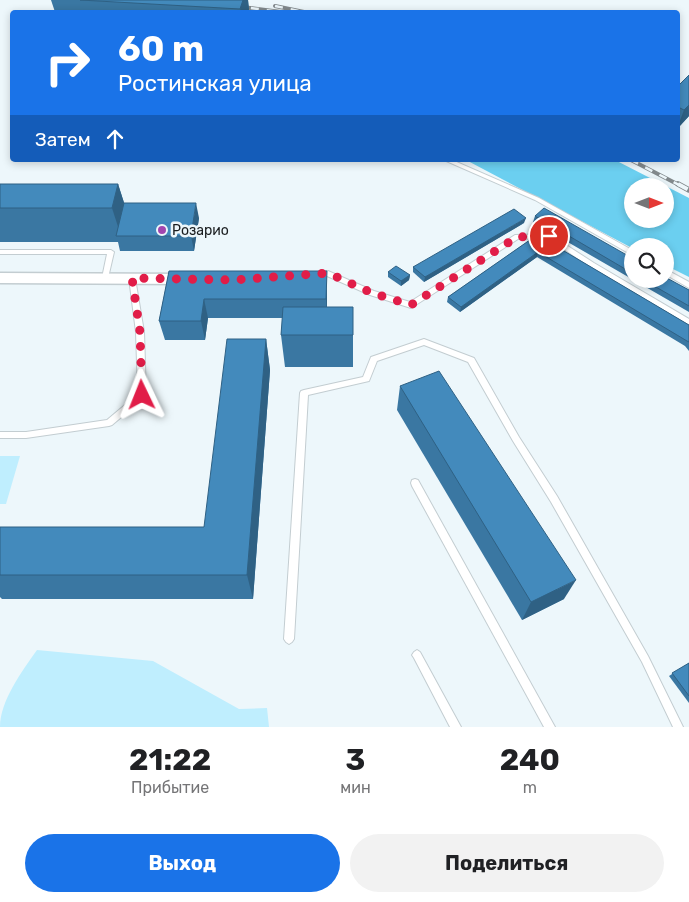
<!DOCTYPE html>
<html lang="ru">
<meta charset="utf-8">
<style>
:root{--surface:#fff;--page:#f2f2f2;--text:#202124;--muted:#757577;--accent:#1a73e8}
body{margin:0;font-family:Rubik,sans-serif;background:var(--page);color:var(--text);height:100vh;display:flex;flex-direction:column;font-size:19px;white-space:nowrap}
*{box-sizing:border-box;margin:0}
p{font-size:16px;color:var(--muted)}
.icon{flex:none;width:28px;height:28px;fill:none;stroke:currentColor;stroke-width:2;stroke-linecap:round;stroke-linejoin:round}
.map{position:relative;height:727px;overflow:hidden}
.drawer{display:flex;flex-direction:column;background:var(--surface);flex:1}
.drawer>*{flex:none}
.banner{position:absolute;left:10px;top:10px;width:670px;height:152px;border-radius:5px;box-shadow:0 2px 8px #0003;background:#1a73e8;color:#fff;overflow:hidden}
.needle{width:32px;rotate:90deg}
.tools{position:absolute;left:624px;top:178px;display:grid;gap:10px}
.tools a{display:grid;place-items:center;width:50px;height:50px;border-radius:50%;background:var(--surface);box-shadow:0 2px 8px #0003;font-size:25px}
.pin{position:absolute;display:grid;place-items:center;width:42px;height:42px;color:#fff;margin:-21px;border:2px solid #fff;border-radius:50%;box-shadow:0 1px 5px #0007}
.me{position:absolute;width:55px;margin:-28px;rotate:358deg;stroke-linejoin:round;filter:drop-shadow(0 0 4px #0008)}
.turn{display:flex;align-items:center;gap:18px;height:105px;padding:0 25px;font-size:22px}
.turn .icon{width:65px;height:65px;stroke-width:2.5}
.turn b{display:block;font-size:35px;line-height:42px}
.then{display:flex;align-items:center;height:48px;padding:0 25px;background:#0003;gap:10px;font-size:19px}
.eta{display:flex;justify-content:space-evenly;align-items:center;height:85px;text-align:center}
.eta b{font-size:30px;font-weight:700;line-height:35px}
.action{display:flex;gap:10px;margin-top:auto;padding:10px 25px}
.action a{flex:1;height:58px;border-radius:30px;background:var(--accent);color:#fff;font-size:20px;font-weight:700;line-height:58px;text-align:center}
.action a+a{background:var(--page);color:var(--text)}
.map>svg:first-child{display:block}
.green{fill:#bfeefe}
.forest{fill:#6bcff0;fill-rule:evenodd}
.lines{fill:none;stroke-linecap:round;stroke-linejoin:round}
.service-casing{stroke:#c3cdd1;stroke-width:2}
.minor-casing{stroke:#c3cdd1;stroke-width:3}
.service{fill:#fff;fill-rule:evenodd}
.minor{fill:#fff;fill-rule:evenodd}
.rail-far1-casing{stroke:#82898c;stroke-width:4}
.rail-casing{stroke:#82898c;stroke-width:5.5}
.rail-far1{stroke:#edf7fb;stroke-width:2.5;stroke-dasharray:8;stroke-linecap:butt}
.rail{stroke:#edf7fb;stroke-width:4;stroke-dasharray:11;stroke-linecap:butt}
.wall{fill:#3a77a2}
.shaded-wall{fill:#2f6184}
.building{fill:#438abc;stroke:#2f6184}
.route{stroke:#e11d48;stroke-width:9;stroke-dasharray:0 16.2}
.poi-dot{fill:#a245af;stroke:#edf7fb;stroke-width:2}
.labels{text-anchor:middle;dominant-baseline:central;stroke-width:5;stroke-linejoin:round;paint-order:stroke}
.poi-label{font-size:14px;fill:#1a1d1f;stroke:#edf7fb;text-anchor:start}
</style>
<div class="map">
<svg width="689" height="727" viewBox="0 0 689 727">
<rect width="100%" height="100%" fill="#edf7fb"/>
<g class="green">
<polygon points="0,456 20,456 6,504 0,504"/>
<path d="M37,650L153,661L239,709L267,708L269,727H0C0,701 22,671 37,650Z"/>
</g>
<path class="forest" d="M466,160H615L689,198V277L665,265V246L632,248ZM632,186H665V219H632Z"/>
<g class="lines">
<defs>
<g id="service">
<polygon points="444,160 452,160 539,198 632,250 632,255 535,200"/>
<polygon points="549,234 594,263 689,319 689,325 590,267 548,238 518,239 411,308 370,295 327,276 317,276 314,274 317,272 328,271 374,291 410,302 515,235"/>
<polygon points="0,250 111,250 114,252 108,278 105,281 102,278 107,254 0,254"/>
<polygon points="665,269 689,282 689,288 665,274"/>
<polygon points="132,275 135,278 144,332 146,395 145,397 112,425 109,426 26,438 0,438 0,432 26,432 107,420 138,394 136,332 129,278"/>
<polygon points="424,339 474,358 519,437 557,496 648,656 683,727 673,727 642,662 551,502 513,441 468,362 424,345 377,361 369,381 308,395 294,639 292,642 289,644 286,642 284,639 300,393 301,391 304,390 363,377 371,357"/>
<polygon points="415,479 418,480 555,727 544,727 412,486 411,483 412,480"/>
<polygon points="417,650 420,652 461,727 450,727 414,658 412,655 414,652"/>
</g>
<polygon id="minor" points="0,273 187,274 192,275 194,279 192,283 187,284 0,283"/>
</defs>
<use href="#service" class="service-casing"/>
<use href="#minor" class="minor-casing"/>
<use href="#service" class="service"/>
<use href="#minor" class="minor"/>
<defs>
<g id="rail-far1">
<polyline points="235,6 281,12"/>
<polyline points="275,6 304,12"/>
<polyline points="631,160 681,186"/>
</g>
<polyline id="rail" points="678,184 689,190"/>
</defs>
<use href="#rail-far1" class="rail-far1-casing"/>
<use href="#rail" class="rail-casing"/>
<use href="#rail-far1" class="rail-far1"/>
<use href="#rail" class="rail"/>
</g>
<g class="wall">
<polygon points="51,0 248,0 249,10 248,12 55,12"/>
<polygon points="678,86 689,116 678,128"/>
<polygon points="0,184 118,184 124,203 199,218 194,251 120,251 118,242 0,242"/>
<polygon points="535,216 632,258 632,279 665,279 689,290 689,312 533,222"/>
<polygon points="524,223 424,282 413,272 413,267"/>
<polygon points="537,235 689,325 689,351 685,346 537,257 460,312 447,302 448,297"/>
<polygon points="169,271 327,290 327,307 353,335 353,367 285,367 281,335 283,318 208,318 205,340 165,340 159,321"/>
<polygon points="388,272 410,275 409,280 401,286 388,277"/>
<polygon points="266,339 270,370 253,599 2,599 0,597 0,527 204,527"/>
<polygon points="400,386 564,599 522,620 397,410"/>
<polygon points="689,663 689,703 669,676"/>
</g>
<g class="shaded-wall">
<polygon points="243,0 248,0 249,10 248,12 241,12 240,9"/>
<polygon points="689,105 689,116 678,128 678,126 684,110"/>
<polygon points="118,184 129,218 121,236 112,208"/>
<polygon points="196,203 199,218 194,251 191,236"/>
<polygon points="526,218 524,223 424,282 425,277"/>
<polygon points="538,252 537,257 460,312 461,307"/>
<polygon points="327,271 327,318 326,299"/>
<polygon points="410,275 409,280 401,286 401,281"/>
<polygon points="204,299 208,318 205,340 201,321"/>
<polygon points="266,339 270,370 253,599 247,575"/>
<polygon points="576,580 564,599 522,620 531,602"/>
</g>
<g class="building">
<polygon points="80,0 243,0 240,9"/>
<polygon points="689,75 689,105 684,110 678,107 678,86"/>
<polygon points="0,184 118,184 112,208 0,208"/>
<polygon points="124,203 196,203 191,236 116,236"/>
<polygon points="544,208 632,258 632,273 535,216"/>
<polygon points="514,209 526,218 425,277 413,267"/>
<polygon points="537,235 689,325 689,342 687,341 538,252 461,307 448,297"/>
<polygon points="396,266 410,275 401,281 388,272"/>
<polygon points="169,271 327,271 326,299 204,299 201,321 159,321"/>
<polygon points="665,277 689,290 689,306 642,279 665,279"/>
<polygon points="283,307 353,307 353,335 281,335"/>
<polygon points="227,339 266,339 247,575 0,575 0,527 204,527"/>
<polygon points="439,371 576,580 531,602 400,386"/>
<polygon points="689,663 689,696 672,673"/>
</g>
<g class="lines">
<polyline class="route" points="142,395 140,332 132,278 233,280 328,273 372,293 411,305 517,237 549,236"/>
</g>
<circle class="poi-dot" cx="162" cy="230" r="5"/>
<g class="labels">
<g class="poi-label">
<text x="172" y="230">Розарио</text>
</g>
</g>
</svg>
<div class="tools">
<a><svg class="needle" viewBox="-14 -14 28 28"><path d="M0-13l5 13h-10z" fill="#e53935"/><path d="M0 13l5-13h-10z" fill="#757577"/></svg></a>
<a><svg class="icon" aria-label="search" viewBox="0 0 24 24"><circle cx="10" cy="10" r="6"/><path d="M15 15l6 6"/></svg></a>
</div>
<div class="pin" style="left:549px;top:236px;background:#d93025"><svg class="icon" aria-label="arrive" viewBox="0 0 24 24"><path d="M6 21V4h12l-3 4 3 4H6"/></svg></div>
<svg class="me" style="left:142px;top:395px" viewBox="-20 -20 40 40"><path d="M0-17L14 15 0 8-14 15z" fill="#e11d48" stroke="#fff" stroke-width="4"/></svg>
<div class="banner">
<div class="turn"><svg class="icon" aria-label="right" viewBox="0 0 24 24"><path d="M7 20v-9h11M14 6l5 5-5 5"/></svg><div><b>60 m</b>Ростинская улица</div></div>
<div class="then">Затем<svg class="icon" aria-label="ahead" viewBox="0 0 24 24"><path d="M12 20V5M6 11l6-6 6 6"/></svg></div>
</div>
</div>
<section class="drawer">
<div class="eta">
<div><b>21:22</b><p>Прибытие</p></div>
<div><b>3</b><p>мин</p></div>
<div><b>240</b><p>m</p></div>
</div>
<div class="action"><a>Выход</a><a>Поделиться</a></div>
</section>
